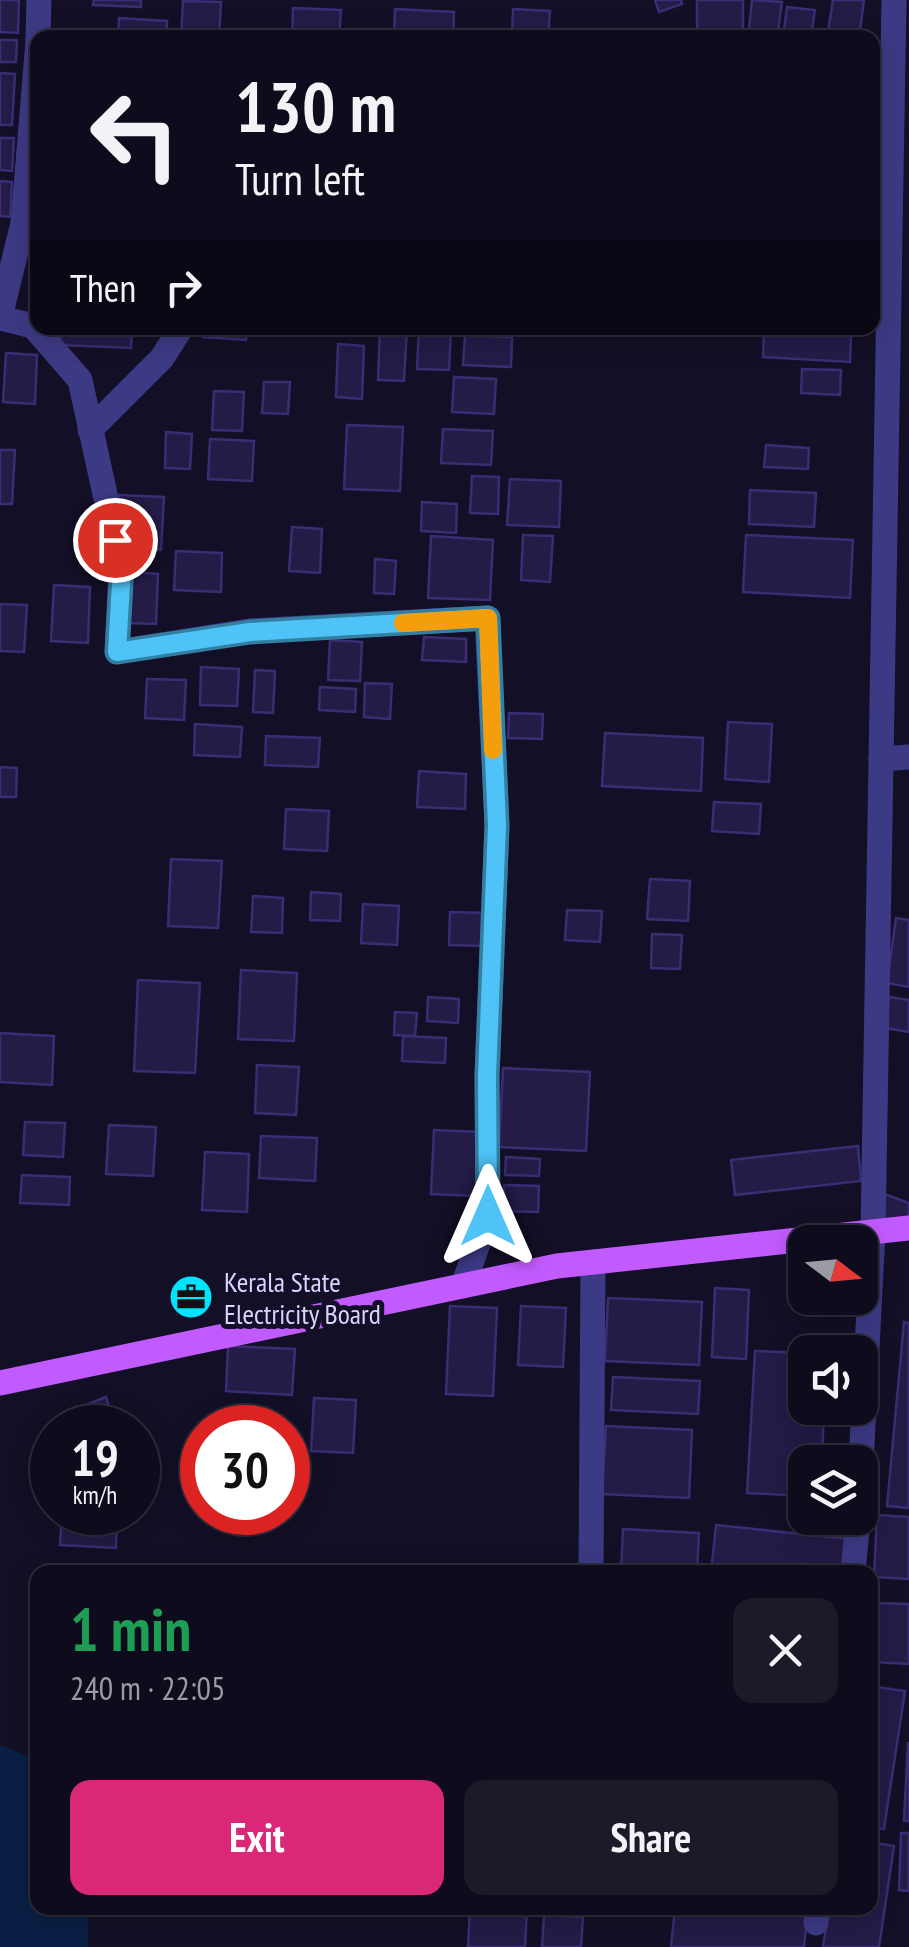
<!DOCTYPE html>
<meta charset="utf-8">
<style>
:root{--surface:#0e0b1c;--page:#1c1929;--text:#f1f3f6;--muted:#9b9ba3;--line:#2e2b3b;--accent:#db2777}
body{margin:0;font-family:"PT Sans Narrow",sans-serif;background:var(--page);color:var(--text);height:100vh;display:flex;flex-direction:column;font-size:38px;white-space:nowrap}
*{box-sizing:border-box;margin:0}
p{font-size:32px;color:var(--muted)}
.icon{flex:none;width:55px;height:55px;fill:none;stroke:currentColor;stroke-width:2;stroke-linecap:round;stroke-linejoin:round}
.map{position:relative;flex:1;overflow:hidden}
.side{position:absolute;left:30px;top:1565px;width:848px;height:350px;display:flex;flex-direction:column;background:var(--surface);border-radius:20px;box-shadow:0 5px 25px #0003,0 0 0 2px var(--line)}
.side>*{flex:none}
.hud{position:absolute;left:30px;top:30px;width:850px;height:305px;border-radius:20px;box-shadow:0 5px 25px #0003,0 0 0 2px var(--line);background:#0e0b1c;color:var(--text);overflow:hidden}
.needle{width:65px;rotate:106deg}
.buttons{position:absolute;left:788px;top:1225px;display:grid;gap:20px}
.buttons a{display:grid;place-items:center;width:90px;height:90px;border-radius:20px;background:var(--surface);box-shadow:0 5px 25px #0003,0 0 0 2px var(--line);font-size:50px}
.speed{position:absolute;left:30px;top:1405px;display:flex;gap:20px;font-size:50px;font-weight:700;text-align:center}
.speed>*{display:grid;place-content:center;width:130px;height:130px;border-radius:50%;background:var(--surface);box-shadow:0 5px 25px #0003,0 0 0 2px var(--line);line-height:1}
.speed small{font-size:25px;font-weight:400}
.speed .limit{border:15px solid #d22;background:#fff;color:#111}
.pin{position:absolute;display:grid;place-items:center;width:85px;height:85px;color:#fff;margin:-42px;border:5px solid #fff;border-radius:50%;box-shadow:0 2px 10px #0007}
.me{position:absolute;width:110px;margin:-55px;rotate:0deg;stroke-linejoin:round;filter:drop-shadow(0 0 8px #0008)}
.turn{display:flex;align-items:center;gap:35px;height:210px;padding:0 40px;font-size:45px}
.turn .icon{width:130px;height:130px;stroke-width:2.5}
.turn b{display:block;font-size:70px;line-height:85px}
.then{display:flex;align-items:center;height:95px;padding:0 40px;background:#0003;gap:20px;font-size:38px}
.round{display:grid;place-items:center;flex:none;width:105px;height:105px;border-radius:20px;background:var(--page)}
.headline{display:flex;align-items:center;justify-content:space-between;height:170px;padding:0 40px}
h1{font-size:60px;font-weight:700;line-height:75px;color:#1e9e55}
.cta{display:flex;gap:20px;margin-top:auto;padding:20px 40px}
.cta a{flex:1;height:115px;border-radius:20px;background:var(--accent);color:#fff;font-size:40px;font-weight:700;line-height:115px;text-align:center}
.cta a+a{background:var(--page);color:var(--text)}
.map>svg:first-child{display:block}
.water{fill:#0a1f44}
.building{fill:#241b47;stroke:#3b2d73;stroke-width:2.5}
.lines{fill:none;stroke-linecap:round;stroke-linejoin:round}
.street{stroke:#3d3a85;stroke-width:25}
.primary{stroke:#c25bff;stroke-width:25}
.route-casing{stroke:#337fa1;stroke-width:25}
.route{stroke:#4fc3f7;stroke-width:18}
.slow{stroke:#f59e0b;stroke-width:18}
.labels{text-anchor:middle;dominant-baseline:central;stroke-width:10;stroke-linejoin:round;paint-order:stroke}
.poi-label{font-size:28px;fill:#d9d4ff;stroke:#130f26;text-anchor:start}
</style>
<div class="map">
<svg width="909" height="1947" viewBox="0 0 909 1947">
<rect width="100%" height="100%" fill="#130f26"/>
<polygon class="water" points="0,1745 37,1759 38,1908 88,1908 88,1947 0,1947"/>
<g class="building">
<polygon points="0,0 19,0 18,33 0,32"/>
<polygon points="94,0 141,0 141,7 93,5"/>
<polygon points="655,0 681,0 682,4 659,12"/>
<rect x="697" y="0" width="46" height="34"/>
<polygon points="752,0 782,2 777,38 748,38"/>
<polygon points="833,0 864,0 859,38 827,38"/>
<polygon points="183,1 221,2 219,38 181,38"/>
<polygon points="787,7 815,10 811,38 783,38"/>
<polygon points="293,8 341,10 339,38 292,38"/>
<polygon points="395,9 454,12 453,38 394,38"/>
<polygon points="513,9 550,11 548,38 512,38"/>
<polygon points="119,18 167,21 167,38 118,38"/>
<polygon points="0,40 17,40 16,62 0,62"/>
<polygon points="0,73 15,74 12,125 0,125"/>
<polygon points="0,138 14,138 12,171 0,170"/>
<polygon points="0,181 12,182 10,217 0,216"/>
<polygon points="61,328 132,328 131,348 60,345"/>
<polygon points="203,328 247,328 246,340 203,337"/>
<polygon points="380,328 407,328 404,381 378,380"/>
<polygon points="419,328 451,328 449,370 417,369"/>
<polygon points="764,330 851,334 850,362 763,357"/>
<polygon points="465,335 512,337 511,367 463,365"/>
<polygon points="338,344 364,346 362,399 336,397"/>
<polygon points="6,353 37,355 35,404 3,402"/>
<polygon points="802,369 841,370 840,395 801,393"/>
<polygon points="454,377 496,379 494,414 452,412"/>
<polygon points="264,382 290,382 288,414 262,413"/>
<polygon points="214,391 244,392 242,431 212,430"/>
<polygon points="347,425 403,427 400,491 344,489"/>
<polygon points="443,429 493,431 491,465 441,463"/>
<polygon points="166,432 192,434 190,469 165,468"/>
<polygon points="210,439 254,441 252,481 208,479"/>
<polygon points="766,445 809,448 808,469 764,467"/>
<polygon points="0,450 15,450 12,504 0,504"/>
<polygon points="472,476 499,477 498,514 470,513"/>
<polygon points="510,479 561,481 559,527 507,525"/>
<polygon points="750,490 816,493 814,527 749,524"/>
<polygon points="119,495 164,497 161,550 120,549"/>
<polygon points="422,502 457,504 456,533 421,531"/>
<polygon points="292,527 322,529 320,573 289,571"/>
<polygon points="523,535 553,536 550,582 521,580"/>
<polygon points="746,535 853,540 850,598 743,592"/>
<polygon points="431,536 493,540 490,600 428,598"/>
<polygon points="176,551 222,553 221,592 174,590"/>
<polygon points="375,559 396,561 394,594 374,593"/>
<polygon points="132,572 158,574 156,624 130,623"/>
<polygon points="54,585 90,587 88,643 51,641"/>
<polygon points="0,604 27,605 24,652 0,651"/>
<polygon points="424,637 466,639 466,662 422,660"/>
<polygon points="330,640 362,642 360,681 328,680"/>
<polygon points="201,667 239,669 237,706 200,705"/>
<polygon points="255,670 275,671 273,713 253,712"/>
<polygon points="147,679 186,680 184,720 145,718"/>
<polygon points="365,683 392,684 390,719 364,717"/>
<polygon points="320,687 356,689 355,712 319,710"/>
<polygon points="509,713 543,714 542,739 508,738"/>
<polygon points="728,722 772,724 769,782 725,779"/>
<polygon points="195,724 242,727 240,757 194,755"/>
<polygon points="605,733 703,738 701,791 602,786"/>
<polygon points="266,736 320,738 318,767 265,765"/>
<polygon points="0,767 17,768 16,797 0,797"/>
<polygon points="419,771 466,774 465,809 417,807"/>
<polygon points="714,802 761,804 759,834 712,831"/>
<polygon points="286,809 329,811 327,851 284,849"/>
<polygon points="171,859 222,861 218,928 168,926"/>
<polygon points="650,879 690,881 688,921 647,919"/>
<polygon points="311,892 341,894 340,921 310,920"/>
<polygon points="253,896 283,898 282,933 251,932"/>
<polygon points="363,904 399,906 397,945 361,943"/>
<polygon points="567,910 602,911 600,942 565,940"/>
<polygon points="450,912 486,913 484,946 449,945"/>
<polygon points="896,918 909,920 909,987 887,983"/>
<polygon points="652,934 682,935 680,969 651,968"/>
<polygon points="241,970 297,973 294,1041 238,1039"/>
<polygon points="138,980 200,983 195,1073 134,1071"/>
<polygon points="428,997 459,999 458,1023 427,1021"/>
<polygon points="889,997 909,1000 909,1032 885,1028"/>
<polygon points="395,1012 417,1013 415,1036 394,1035"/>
<polygon points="0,1033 54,1036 52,1085 0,1082"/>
<polygon points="403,1036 446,1038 445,1063 402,1061"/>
<polygon points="257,1065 299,1067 296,1115 255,1113"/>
<polygon points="503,1068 590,1072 586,1151 499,1147"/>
<polygon points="25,1122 65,1123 63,1157 23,1155"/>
<polygon points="109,1125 156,1127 153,1176 106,1174"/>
<polygon points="434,1130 482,1132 479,1196 431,1194"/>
<polygon points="261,1136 317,1138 315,1181 259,1178"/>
<polygon points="858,1146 861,1181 735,1195 731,1160"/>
<polygon points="205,1152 249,1154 247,1212 202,1210"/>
<polygon points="506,1157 540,1159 539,1176 505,1175"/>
<polygon points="22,1175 70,1177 69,1205 20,1203"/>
<polygon points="504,1185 539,1186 538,1212 503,1211"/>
<polygon points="879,1192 909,1203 909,1217 879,1222"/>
<polygon points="206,1281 210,1305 177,1314 173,1290"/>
<polygon points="715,1288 749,1290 746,1359 712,1357"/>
<polygon points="608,1298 702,1302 699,1365 605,1361"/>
<polygon points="450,1306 497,1308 493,1396 446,1394"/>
<polygon points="521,1306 566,1308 563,1367 518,1365"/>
<polygon points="904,1322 909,1323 909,1508 887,1506"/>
<polygon points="228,1346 295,1349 292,1395 226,1391"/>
<polygon points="755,1351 805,1353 805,1408 824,1408 822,1462 805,1462 805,1496 747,1493"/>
<polygon points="613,1377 700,1381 698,1414 611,1410"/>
<polygon points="106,1397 114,1421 90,1428 83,1406"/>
<polygon points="314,1398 356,1400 353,1453 311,1451"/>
<polygon points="606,1426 692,1430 689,1498 602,1494"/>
<polygon points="138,1444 142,1444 140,1485 138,1485"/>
<polygon points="62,1512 117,1513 116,1548 60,1545"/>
<polygon points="877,1515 909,1517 909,1579 874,1577"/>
<polygon points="716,1525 848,1539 844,1572 711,1572"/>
<polygon points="623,1529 699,1533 697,1572 621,1572"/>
<polygon points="877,1603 909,1604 909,1664 874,1662"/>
<polygon points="870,1686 905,1691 884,1829 870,1827"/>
<polygon points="908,1743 909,1743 909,1821 904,1821"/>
<polygon points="901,1833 909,1833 909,1891 899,1890"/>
<polygon points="870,1842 894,1846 879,1947 823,1947 829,1908 870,1908"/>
<polygon points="470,1908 527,1908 525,1947 468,1947"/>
<polygon points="675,1908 808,1908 804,1947 671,1947"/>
<polygon points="544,1915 583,1917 581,1947 542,1947"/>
</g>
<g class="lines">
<g class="street">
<polyline points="38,38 39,0"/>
<polyline points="0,317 23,223 38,41"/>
<polyline points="0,318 33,326 80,380 121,567 117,652 249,631 487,618 497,825 487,1076 488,1215 463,1286"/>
<polyline points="90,430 162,358 181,328"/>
<polyline points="881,759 909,757"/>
<polyline points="860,1483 873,1232 894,0"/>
<polyline points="591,1572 593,1262"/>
<polyline points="853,1572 858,1518"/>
<polyline points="816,1923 818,1908"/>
</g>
<polyline class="primary" points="0,1383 557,1266 909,1228"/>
</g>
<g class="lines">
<defs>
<polyline id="route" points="115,540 122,566 117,652 250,632 488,618 497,825 487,1076 488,1216"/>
</defs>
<use href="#route" class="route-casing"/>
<use href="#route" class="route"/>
<polyline class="slow" points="403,623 488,618 493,750"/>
</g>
<defs>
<symbol id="office-disc" viewBox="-11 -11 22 22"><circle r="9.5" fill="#00e5ff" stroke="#130f26"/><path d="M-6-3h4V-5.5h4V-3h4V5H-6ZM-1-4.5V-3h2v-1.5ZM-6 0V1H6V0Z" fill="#111"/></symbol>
</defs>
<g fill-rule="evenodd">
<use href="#office-disc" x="166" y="1272" width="50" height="50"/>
</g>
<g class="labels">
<g class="poi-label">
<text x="224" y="1281">Kerala State<tspan x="224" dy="32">Electricity Board</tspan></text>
</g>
</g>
</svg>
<div class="buttons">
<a><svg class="needle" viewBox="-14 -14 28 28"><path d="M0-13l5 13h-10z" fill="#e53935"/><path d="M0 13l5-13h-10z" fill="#9b9ba3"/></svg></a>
<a><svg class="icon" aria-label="sound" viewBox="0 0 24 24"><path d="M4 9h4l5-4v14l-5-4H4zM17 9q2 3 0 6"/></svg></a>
<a><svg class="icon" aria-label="layers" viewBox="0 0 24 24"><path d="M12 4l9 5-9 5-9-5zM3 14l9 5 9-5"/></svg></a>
</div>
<div class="speed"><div>19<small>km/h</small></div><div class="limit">30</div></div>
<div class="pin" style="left:115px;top:540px;background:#d93025"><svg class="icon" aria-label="arrive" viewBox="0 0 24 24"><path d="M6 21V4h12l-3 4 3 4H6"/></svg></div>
<svg class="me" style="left:488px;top:1216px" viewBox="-20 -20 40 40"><path d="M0-17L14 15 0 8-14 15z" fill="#4fc3f7" stroke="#fff" stroke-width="4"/></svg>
<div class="hud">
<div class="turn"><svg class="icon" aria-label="left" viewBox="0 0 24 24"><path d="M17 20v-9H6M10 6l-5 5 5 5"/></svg><div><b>130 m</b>Turn left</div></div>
<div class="then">Then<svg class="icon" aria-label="right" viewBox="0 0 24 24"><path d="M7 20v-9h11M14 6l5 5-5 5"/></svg></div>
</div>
<section class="side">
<div class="headline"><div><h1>1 min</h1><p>240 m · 22:05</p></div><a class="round"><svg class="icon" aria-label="close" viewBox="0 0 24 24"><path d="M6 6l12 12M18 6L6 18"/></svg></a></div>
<div class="cta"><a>Exit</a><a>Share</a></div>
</section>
</div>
